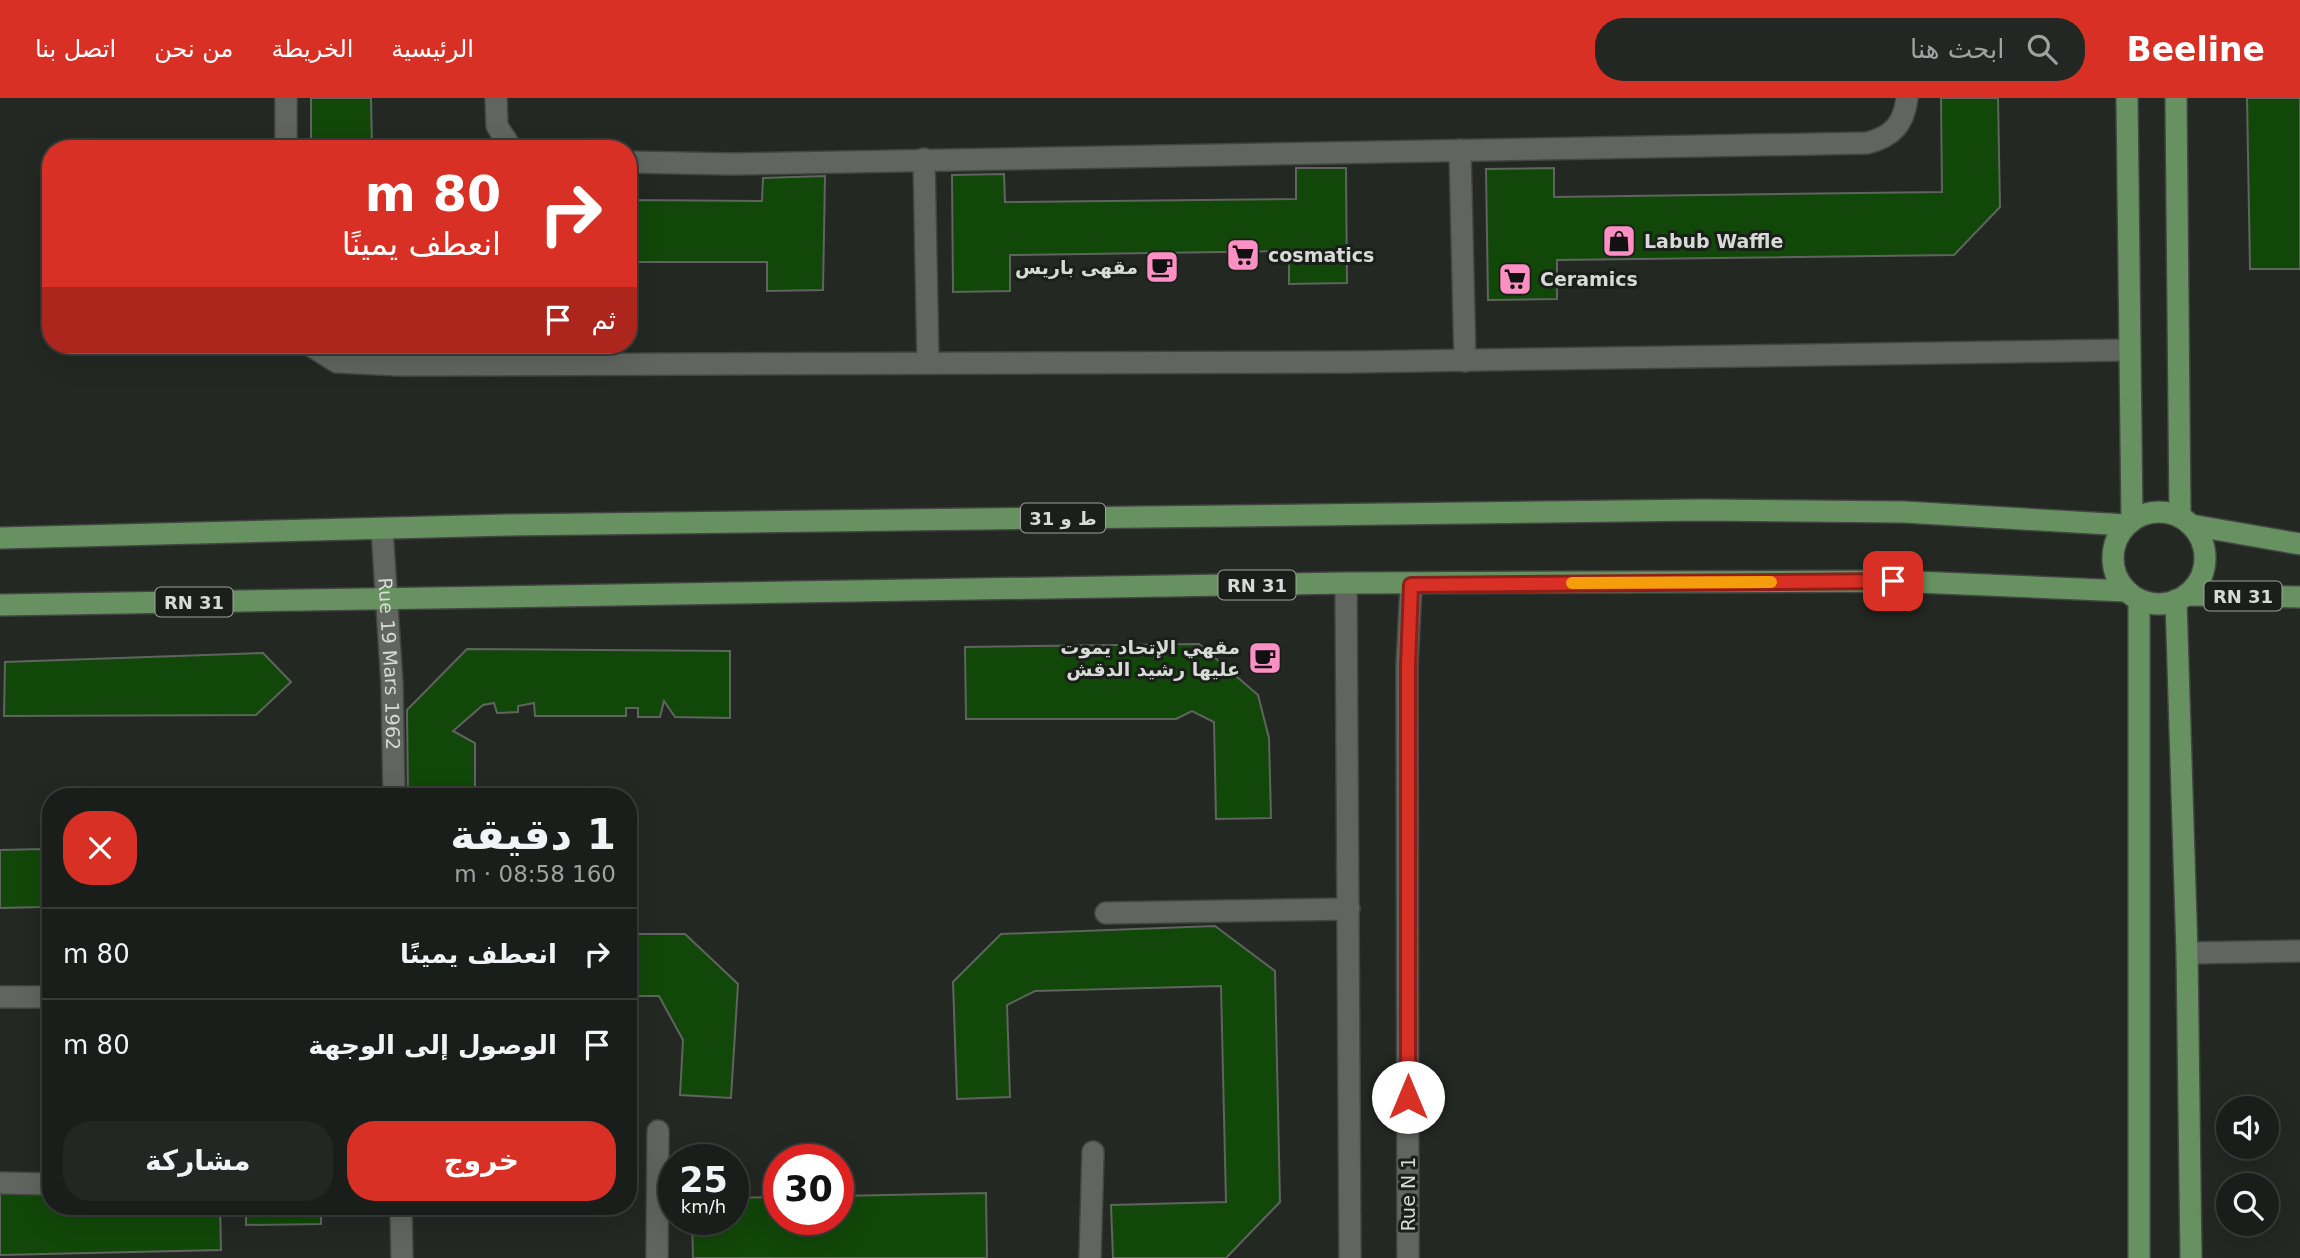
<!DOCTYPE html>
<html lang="ar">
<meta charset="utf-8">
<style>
:root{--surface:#1a1e1a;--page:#232723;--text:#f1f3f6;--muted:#9fa2a2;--line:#383c39;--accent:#d93025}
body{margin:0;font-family:"DejaVu Sans",Vazirmatn,sans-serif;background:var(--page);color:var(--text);direction:rtl;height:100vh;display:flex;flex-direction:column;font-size:26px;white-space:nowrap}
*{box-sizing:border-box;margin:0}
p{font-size:23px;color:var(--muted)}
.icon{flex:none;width:38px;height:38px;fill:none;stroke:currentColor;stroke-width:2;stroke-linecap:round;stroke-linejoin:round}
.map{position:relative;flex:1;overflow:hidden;direction:ltr}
.side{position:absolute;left:42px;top:690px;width:595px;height:427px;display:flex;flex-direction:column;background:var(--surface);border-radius:28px;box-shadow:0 7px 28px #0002,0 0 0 2px var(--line);direction:rtl}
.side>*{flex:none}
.guide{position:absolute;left:42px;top:42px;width:595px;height:214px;border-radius:28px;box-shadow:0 7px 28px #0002,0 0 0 2px var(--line);direction:rtl;background:#d93025;color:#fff;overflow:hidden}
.fabs{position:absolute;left:2216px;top:998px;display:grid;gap:14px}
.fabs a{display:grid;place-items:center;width:63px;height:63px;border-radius:50%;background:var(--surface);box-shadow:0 7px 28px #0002,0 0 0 2px var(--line);font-size:35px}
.speed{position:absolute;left:658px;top:1046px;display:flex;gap:14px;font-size:35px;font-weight:700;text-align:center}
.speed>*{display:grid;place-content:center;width:91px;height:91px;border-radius:50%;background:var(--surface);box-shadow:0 7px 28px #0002,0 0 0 2px var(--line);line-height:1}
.speed small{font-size:18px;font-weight:400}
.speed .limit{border:10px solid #d22;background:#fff;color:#111}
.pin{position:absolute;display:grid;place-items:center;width:60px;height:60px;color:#fff;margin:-30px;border-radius:14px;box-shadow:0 4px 10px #0006}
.me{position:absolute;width:77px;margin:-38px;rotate:0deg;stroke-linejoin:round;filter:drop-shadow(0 0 5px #0008)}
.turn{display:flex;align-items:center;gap:24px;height:147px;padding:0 21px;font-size:32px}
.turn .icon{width:91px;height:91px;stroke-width:2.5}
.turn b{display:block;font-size:49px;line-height:60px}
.then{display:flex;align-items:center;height:66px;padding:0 21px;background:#0003;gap:14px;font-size:26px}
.round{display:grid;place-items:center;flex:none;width:74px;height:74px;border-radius:28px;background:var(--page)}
.headline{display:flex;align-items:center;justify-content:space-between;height:119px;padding:0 21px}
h1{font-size:42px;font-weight:600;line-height:52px}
.primary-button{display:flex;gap:14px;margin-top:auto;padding:14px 21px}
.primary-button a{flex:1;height:80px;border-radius:28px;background:var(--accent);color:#fff;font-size:28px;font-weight:600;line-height:80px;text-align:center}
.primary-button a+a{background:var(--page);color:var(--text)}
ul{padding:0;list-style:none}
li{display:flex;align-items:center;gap:21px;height:91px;padding:0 21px;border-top:2px solid var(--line)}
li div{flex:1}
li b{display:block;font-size:26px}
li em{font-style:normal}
header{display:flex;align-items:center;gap:42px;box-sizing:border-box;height:98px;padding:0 35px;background:var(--accent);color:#fff}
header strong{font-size:33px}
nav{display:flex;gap:38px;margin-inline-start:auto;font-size:24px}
.search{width:490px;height:63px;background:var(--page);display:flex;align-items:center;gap:18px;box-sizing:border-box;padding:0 24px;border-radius:28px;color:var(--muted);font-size:26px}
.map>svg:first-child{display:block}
.building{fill:#114708;stroke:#5f645e;stroke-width:2}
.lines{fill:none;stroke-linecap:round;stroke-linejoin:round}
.minor-casing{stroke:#424541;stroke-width:24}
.major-casing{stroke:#424541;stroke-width:24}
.minor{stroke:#60655f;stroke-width:21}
.major{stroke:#679160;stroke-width:21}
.route-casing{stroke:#8d1f18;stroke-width:18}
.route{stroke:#d93025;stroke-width:12}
.slow{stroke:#f59e0b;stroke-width:12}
.labels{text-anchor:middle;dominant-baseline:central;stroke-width:6;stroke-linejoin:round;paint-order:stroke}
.shield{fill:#1a1f19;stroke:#9ea29d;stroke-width:2}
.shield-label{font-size:18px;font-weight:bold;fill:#d7dad6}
.poi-label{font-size:19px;font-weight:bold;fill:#d7dad6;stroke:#1a1f19;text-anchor:start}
.street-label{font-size:19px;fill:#d7dad6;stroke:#1a1f19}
</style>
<header>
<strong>Beeline</strong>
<div class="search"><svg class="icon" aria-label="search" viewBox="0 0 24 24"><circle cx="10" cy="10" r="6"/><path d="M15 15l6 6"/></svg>ابحث هنا</div>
<nav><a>الرئيسية</a><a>الخريطة</a><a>من نحن</a><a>اتصل بنا</a></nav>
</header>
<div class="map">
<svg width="2300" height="1160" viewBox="0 0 2300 1160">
<rect width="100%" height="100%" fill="#232823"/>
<g class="building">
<polygon points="311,0 371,0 372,51 311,51"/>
<polygon points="1941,0 1998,0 2000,109 1954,157 1557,162 1557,201 1488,202 1486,71 1554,70 1554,99 1942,94"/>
<polygon points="2247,0 2300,0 2300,171 2250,171"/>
<polygon points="1296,70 1346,70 1347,185 1289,186 1289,153 1010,157 1010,193 953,194 952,77 1004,76 1005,104 1296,101"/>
<polygon points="825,78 823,192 767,193 767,164 628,164 628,102 762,103 763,80"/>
<polygon points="1199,546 1258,597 1269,640 1271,720 1216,721 1214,624 1192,613 1176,621 966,621 965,549"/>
<polygon points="467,551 730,553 730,620 675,619 664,603 660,619 638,619 638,610 626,610 626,618 535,618 534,605 518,608 518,614 497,615 494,605 483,607 453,633 475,645 475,698 408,698 407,612"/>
<polygon points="263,555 291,584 256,617 4,618 5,564"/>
<polygon points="43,751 41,809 0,810 0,752"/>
<polygon points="1215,828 1275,873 1280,1104 1226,1160 1113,1160 1111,1107 1226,1104 1221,888 1035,893 1007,907 1010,999 957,1001 953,884 1001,836"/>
<polygon points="628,836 685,836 738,886 731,1000 680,997 683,942 659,898 628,898"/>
<polygon points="51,1091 51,1108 220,1108 221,1152 0,1157 0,1092"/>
<polygon points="986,1095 987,1160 693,1160 692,1122 733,1122 733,1100 779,1099 779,1122 838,1122 838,1098"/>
<polygon points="246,1108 321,1108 321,1126 246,1127"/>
</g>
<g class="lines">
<defs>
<g id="minor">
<polyline points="286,0 286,51"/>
<polyline points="496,0 497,28 512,51"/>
<polyline points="1460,52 1465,263"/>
<polyline points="924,61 928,265"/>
<path d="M628,64L732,66L1867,45C1892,39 1904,26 1907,0"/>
<polyline points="310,247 337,264 399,267 1351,264 2129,252"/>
<path id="s1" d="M382,431L392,586L394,698"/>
<polyline points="1346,485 1350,1160"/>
<polyline points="1106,815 1349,811"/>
<polyline points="2187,855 2300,853"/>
<polyline points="0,899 51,899"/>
<polyline points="0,1085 51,1086"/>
<polyline points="401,1108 402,1160"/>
<polyline points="657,1160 658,1033"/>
<polyline points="1090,1160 1093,1054"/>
<polyline points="1408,1160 1407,568 1411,487"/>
</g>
<g id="major">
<polyline points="2127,0 2132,423"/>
<polyline points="2176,0 2180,419"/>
<circle cx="2159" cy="460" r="46"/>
<polyline points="2191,427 2300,446"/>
<polyline points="0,440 507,427 1701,412 1904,414 2126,427"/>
<polyline points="2186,497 2300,499"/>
<polyline points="2139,502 2139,1160"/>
<polyline points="2176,502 2187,855 2191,1160"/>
<polyline points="0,507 1346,485 1893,483 2126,493"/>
</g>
</defs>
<use href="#minor" class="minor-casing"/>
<use href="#major" class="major-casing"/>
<use href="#minor" class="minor"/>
<use href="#major" class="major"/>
</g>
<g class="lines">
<defs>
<polyline id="route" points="1408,999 1408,568 1411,487 1893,483"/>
</defs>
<use href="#route" class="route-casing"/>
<use href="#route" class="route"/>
<polyline class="slow" points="1572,485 1771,484"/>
</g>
<defs>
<symbol id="shop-square" viewBox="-11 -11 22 22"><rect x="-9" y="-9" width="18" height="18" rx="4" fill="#fc8fc3" stroke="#1a1f19"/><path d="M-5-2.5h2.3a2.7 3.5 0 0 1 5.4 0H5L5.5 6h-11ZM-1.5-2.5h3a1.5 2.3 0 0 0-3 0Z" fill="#111"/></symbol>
<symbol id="supermarket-square" viewBox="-11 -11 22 22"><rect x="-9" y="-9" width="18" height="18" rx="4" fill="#fc8fc3" stroke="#1a1f19"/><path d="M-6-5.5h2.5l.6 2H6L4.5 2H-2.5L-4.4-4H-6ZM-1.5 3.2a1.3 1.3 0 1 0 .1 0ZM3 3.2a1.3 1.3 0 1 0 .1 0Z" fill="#111"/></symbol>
<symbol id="cafe-square" viewBox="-11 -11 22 22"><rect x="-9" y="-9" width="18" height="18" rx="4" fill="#fc8fc3" stroke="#1a1f19"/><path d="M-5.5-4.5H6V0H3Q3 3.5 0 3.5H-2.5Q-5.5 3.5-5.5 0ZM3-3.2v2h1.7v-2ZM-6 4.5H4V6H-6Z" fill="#111"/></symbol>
</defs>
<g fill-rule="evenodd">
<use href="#shop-square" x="1600" y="124" width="38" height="38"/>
<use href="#supermarket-square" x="1224" y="138" width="38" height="38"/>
<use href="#cafe-square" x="1143" y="150" width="38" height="38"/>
<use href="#supermarket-square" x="1496" y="162" width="38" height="38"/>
<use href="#cafe-square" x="1246" y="541" width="38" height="38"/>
</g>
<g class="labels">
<g class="shield">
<rect x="1021" y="405.5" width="84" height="29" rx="5"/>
<rect x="1218.5" y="472.5" width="77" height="29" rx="5"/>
<rect x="2204.5" y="483.5" width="77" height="29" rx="5"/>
<rect x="155.5" y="489.5" width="77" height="29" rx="5"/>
</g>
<g class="shield-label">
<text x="1063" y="420">ط و 31</text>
<text x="1257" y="487">RN 31</text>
<text x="2243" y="498">RN 31</text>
<text x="194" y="504">RN 31</text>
</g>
<g class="poi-label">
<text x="1644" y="143">Labub Waffle</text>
<text x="1268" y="157">cosmatics</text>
<text x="1138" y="169" text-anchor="end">مقهى باريس</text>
<text x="1540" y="181">Ceramics</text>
<text x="1240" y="549" text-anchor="end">مقهي الإتحاد يموت<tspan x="1240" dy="22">عليها رشيد الدقش</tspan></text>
</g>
<g class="street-label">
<text stroke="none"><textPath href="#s1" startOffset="135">Rue 19 Mars 1962</textPath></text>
<text transform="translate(1408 1096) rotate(-90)">Rue N 1</text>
</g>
</g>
</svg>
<div class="fabs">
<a><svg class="icon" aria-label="sound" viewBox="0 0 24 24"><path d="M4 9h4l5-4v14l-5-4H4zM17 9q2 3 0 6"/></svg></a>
<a><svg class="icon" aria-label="search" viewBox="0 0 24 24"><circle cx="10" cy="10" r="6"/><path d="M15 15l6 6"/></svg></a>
</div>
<div class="speed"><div>25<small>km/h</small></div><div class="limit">30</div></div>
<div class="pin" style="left:1893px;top:483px;background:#d93025"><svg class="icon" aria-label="arrive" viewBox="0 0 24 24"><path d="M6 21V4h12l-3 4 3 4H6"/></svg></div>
<svg class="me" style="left:1408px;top:999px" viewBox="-20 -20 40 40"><circle r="19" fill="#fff"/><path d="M0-13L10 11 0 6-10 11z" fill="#d93025"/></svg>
<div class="guide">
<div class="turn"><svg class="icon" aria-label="right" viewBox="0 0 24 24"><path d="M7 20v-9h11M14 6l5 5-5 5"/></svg><div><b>80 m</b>انعطف يمينًا</div></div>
<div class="then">ثم<svg class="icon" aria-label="arrive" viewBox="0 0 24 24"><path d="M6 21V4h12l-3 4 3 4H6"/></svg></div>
</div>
<section class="side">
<div class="headline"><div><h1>1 دقيقة</h1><p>160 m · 08:58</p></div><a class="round" style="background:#d93025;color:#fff"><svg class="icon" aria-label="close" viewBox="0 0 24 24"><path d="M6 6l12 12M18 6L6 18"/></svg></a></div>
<ul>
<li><svg class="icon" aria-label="right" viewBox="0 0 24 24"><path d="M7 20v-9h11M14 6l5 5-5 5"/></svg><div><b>انعطف يمينًا</b></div><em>80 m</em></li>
<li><svg class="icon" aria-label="arrive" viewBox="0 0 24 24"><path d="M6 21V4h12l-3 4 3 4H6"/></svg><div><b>الوصول إلى الوجهة</b></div><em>80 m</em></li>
</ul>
<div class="primary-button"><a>خروج</a><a>مشاركة</a></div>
</section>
</div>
